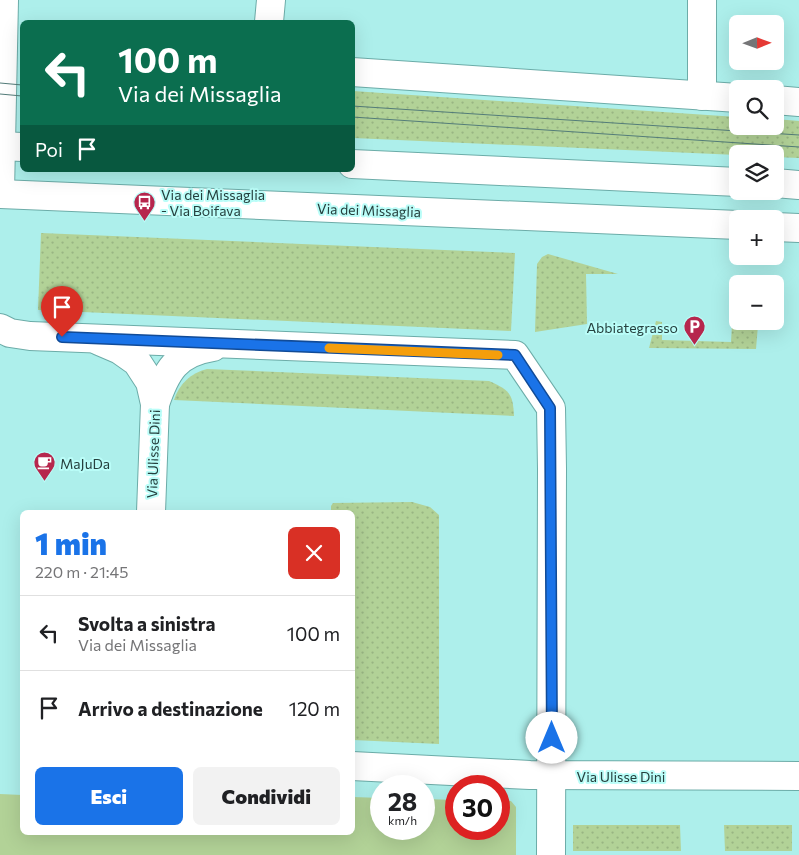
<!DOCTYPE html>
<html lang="it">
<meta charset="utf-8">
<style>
:root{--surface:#fff;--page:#f2f2f2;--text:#202124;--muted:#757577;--line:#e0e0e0;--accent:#1a73e8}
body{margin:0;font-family:Commissioner,sans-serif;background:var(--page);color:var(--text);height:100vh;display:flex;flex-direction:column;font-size:19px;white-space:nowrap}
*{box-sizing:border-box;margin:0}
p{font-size:16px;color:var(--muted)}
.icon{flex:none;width:28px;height:28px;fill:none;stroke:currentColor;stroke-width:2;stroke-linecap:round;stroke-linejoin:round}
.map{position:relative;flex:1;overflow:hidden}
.panel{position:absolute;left:20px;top:510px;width:335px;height:325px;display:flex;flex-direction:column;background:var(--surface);border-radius:8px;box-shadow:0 5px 20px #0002}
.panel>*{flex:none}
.top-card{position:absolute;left:20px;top:20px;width:335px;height:152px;border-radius:8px;box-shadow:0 5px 20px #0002;background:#0b6e4f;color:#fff;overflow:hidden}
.needle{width:32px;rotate:89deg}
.controls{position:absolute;left:729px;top:15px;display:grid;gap:10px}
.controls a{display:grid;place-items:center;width:55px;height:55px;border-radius:8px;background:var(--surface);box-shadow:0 5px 20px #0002;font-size:25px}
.speed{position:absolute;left:370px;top:775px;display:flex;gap:10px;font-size:25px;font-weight:700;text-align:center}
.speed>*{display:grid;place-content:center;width:65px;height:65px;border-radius:50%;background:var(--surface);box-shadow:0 5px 20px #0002;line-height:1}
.speed small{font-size:12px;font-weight:400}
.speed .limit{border:8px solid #d22;background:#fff;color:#111}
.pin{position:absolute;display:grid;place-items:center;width:42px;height:42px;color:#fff;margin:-51px -21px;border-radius:50% 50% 50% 0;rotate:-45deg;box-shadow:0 0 5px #0007}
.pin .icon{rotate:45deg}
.me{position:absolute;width:55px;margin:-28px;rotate:0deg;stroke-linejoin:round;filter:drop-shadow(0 0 4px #0008)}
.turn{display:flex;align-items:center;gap:18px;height:105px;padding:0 15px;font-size:22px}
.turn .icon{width:65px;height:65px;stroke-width:2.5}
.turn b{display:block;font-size:35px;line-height:42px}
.then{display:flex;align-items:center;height:48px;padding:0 15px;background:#0003;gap:10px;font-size:19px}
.round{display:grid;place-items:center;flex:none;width:52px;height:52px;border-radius:8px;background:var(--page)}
.head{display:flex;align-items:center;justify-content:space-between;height:85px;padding:0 15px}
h1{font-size:30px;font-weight:800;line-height:38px;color:var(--accent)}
.primary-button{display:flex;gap:10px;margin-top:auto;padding:10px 15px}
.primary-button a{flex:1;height:58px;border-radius:8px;background:var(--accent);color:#fff;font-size:20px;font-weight:800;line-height:58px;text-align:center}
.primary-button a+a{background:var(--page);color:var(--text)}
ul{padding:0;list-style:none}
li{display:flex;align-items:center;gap:15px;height:75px;padding:0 15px;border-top:1px solid var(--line)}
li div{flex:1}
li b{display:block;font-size:19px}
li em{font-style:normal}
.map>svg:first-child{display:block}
.grass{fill:url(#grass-dots)}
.park{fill:#b2d297}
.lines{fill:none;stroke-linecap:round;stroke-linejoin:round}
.minor-casing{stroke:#6caca8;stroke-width:30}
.major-casing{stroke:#6caca8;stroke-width:30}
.minor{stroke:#fff;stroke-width:28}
.major{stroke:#fff;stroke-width:28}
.tram{stroke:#537c79;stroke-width:1}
.route-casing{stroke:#114b97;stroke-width:12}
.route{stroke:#1a73e8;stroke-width:9}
.slow{stroke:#f59e0b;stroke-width:9}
.labels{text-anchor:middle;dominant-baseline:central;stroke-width:4;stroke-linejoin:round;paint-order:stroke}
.poi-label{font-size:14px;fill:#25403e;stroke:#bafdf8;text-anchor:start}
.street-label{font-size:14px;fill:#25403e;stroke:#bafdf8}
</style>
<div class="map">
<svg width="799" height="855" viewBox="0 0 799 855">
<defs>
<pattern id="grass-dots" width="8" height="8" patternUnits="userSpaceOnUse" patternTransform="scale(1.25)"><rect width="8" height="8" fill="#b2d297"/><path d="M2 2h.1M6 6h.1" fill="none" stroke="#99b583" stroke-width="1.8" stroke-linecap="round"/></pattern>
</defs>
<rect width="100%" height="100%" fill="#adefeb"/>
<g class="grass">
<polygon points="353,91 737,117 738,126 775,126 775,119 799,121 799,158 775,157 775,154 737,155 353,138"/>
<polygon points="41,233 515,253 511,331 38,310"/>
<polygon points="548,254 618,274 586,274 587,324 535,332 537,264 542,257"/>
<polygon points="656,321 662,322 662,340 731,342 732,324 758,325 756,349 649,348"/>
<path d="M207,369L489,381C509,390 513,393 514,416L174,400C179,384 191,373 207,369Z"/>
<polygon points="412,502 430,507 439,515 439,744 353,740 352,512 331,512 331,506 333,503"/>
<polygon points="573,825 680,825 681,851 573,851"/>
<polygon points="724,825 792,825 792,851 725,851"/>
</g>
<polygon class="park" points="0,794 22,795 22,832 352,832 353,797 381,798 381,829 424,829 424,799 456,800 456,829 499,829 499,800 511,801 516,807 516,855 0,855"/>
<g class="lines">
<defs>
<g id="minor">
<polyline points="702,0 702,96"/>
<polyline points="269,22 271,0"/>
<polyline points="352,72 738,98"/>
<polyline points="775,100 799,102"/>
<polyline points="0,192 4,0"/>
<polyline points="0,328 10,333 30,336 515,355 551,408 552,469 551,855"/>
<polyline points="99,341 120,350 137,362 150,382 155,404 151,512"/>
<path d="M155,404C166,371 176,353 213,347"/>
<polyline points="352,766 530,775 799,776"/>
</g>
<g id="major">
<polyline points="0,146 22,147"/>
<polyline points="352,164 738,182"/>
<polyline points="775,183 799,185"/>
<polyline points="0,194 738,225"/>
<polyline points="775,227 799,228"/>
</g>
</defs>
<use href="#minor" class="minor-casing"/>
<use href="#major" class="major-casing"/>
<use href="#minor" class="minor"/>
<use href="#major" class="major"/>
<g class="tram">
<polyline points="0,83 22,85"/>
<polyline points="0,94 22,96"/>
<polyline points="352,106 799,135"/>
<polyline points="352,117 799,147"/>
</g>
</g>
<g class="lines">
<defs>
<polyline id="route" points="62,337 515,355 550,408 552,738"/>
</defs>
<use href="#route" class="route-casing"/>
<use href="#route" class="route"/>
<polyline class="slow" points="329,348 498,355"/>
</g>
<defs>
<symbol id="bus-pin" viewBox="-11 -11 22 30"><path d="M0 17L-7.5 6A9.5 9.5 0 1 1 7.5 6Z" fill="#b6264d" stroke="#bafdf8"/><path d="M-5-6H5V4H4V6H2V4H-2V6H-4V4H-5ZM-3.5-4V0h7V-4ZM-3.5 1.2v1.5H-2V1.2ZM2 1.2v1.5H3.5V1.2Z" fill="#fff"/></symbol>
<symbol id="parking-pin" viewBox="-11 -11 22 30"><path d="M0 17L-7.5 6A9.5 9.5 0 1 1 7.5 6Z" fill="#b6264d" stroke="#bafdf8"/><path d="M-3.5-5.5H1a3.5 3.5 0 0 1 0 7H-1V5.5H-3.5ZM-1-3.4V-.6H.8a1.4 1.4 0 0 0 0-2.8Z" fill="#fff"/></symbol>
<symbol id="cafe-pin" viewBox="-11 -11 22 30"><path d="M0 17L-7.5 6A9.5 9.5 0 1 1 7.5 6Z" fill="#b6264d" stroke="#bafdf8"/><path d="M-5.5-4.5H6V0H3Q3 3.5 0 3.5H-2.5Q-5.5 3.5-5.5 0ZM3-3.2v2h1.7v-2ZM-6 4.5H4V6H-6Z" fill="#fff"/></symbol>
</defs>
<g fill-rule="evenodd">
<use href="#bus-pin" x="132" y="190" width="25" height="34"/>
<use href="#parking-pin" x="682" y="314" width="25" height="34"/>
<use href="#cafe-pin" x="32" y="450" width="25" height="34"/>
</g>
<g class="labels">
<g class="poi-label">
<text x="161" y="194">Via dei Missaglia<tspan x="161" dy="16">- Via Boifava</tspan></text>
<text x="678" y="327" text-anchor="end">Abbiategrasso</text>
<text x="60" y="463">MaJuDa</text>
</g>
<g class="street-label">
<text transform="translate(369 210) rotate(2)">Via dei Missaglia</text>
<text transform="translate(153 454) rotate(-88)">Via Ulisse Dini</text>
<text x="621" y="776">Via Ulisse Dini</text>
</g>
</g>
</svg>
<div class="controls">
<a><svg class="needle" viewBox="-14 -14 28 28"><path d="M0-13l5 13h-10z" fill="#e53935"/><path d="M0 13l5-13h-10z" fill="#757577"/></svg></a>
<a><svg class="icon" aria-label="search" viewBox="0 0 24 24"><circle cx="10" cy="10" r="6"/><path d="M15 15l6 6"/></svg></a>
<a><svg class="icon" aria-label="layers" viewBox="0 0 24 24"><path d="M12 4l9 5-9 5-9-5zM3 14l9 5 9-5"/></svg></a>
<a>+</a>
<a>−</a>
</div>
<div class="speed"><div>28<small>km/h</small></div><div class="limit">30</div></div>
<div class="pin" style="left:62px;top:337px;background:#d93025"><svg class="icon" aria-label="arrive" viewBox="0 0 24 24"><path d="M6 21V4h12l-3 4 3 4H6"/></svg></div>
<svg class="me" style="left:552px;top:738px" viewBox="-20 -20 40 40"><circle r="19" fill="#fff"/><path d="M0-13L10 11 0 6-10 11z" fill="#1a73e8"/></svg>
<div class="top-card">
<div class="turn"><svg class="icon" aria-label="left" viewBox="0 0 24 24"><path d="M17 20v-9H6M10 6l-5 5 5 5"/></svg><div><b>100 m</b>Via dei Missaglia</div></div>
<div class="then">Poi<svg class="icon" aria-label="arrive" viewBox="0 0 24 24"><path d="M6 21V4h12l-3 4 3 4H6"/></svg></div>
</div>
<section class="panel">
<div class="head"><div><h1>1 min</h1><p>220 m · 21:45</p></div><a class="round" style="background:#d93025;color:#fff"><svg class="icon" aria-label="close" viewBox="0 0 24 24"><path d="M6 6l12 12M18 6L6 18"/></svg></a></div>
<ul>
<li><svg class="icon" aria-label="left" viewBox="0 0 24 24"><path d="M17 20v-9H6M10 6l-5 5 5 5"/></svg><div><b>Svolta a sinistra</b><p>Via dei Missaglia</p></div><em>100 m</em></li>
<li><svg class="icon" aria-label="arrive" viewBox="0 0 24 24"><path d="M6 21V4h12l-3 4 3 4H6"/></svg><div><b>Arrivo a destinazione</b></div><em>120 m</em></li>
</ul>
<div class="primary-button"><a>Esci</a><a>Condividi</a></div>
</section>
</div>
